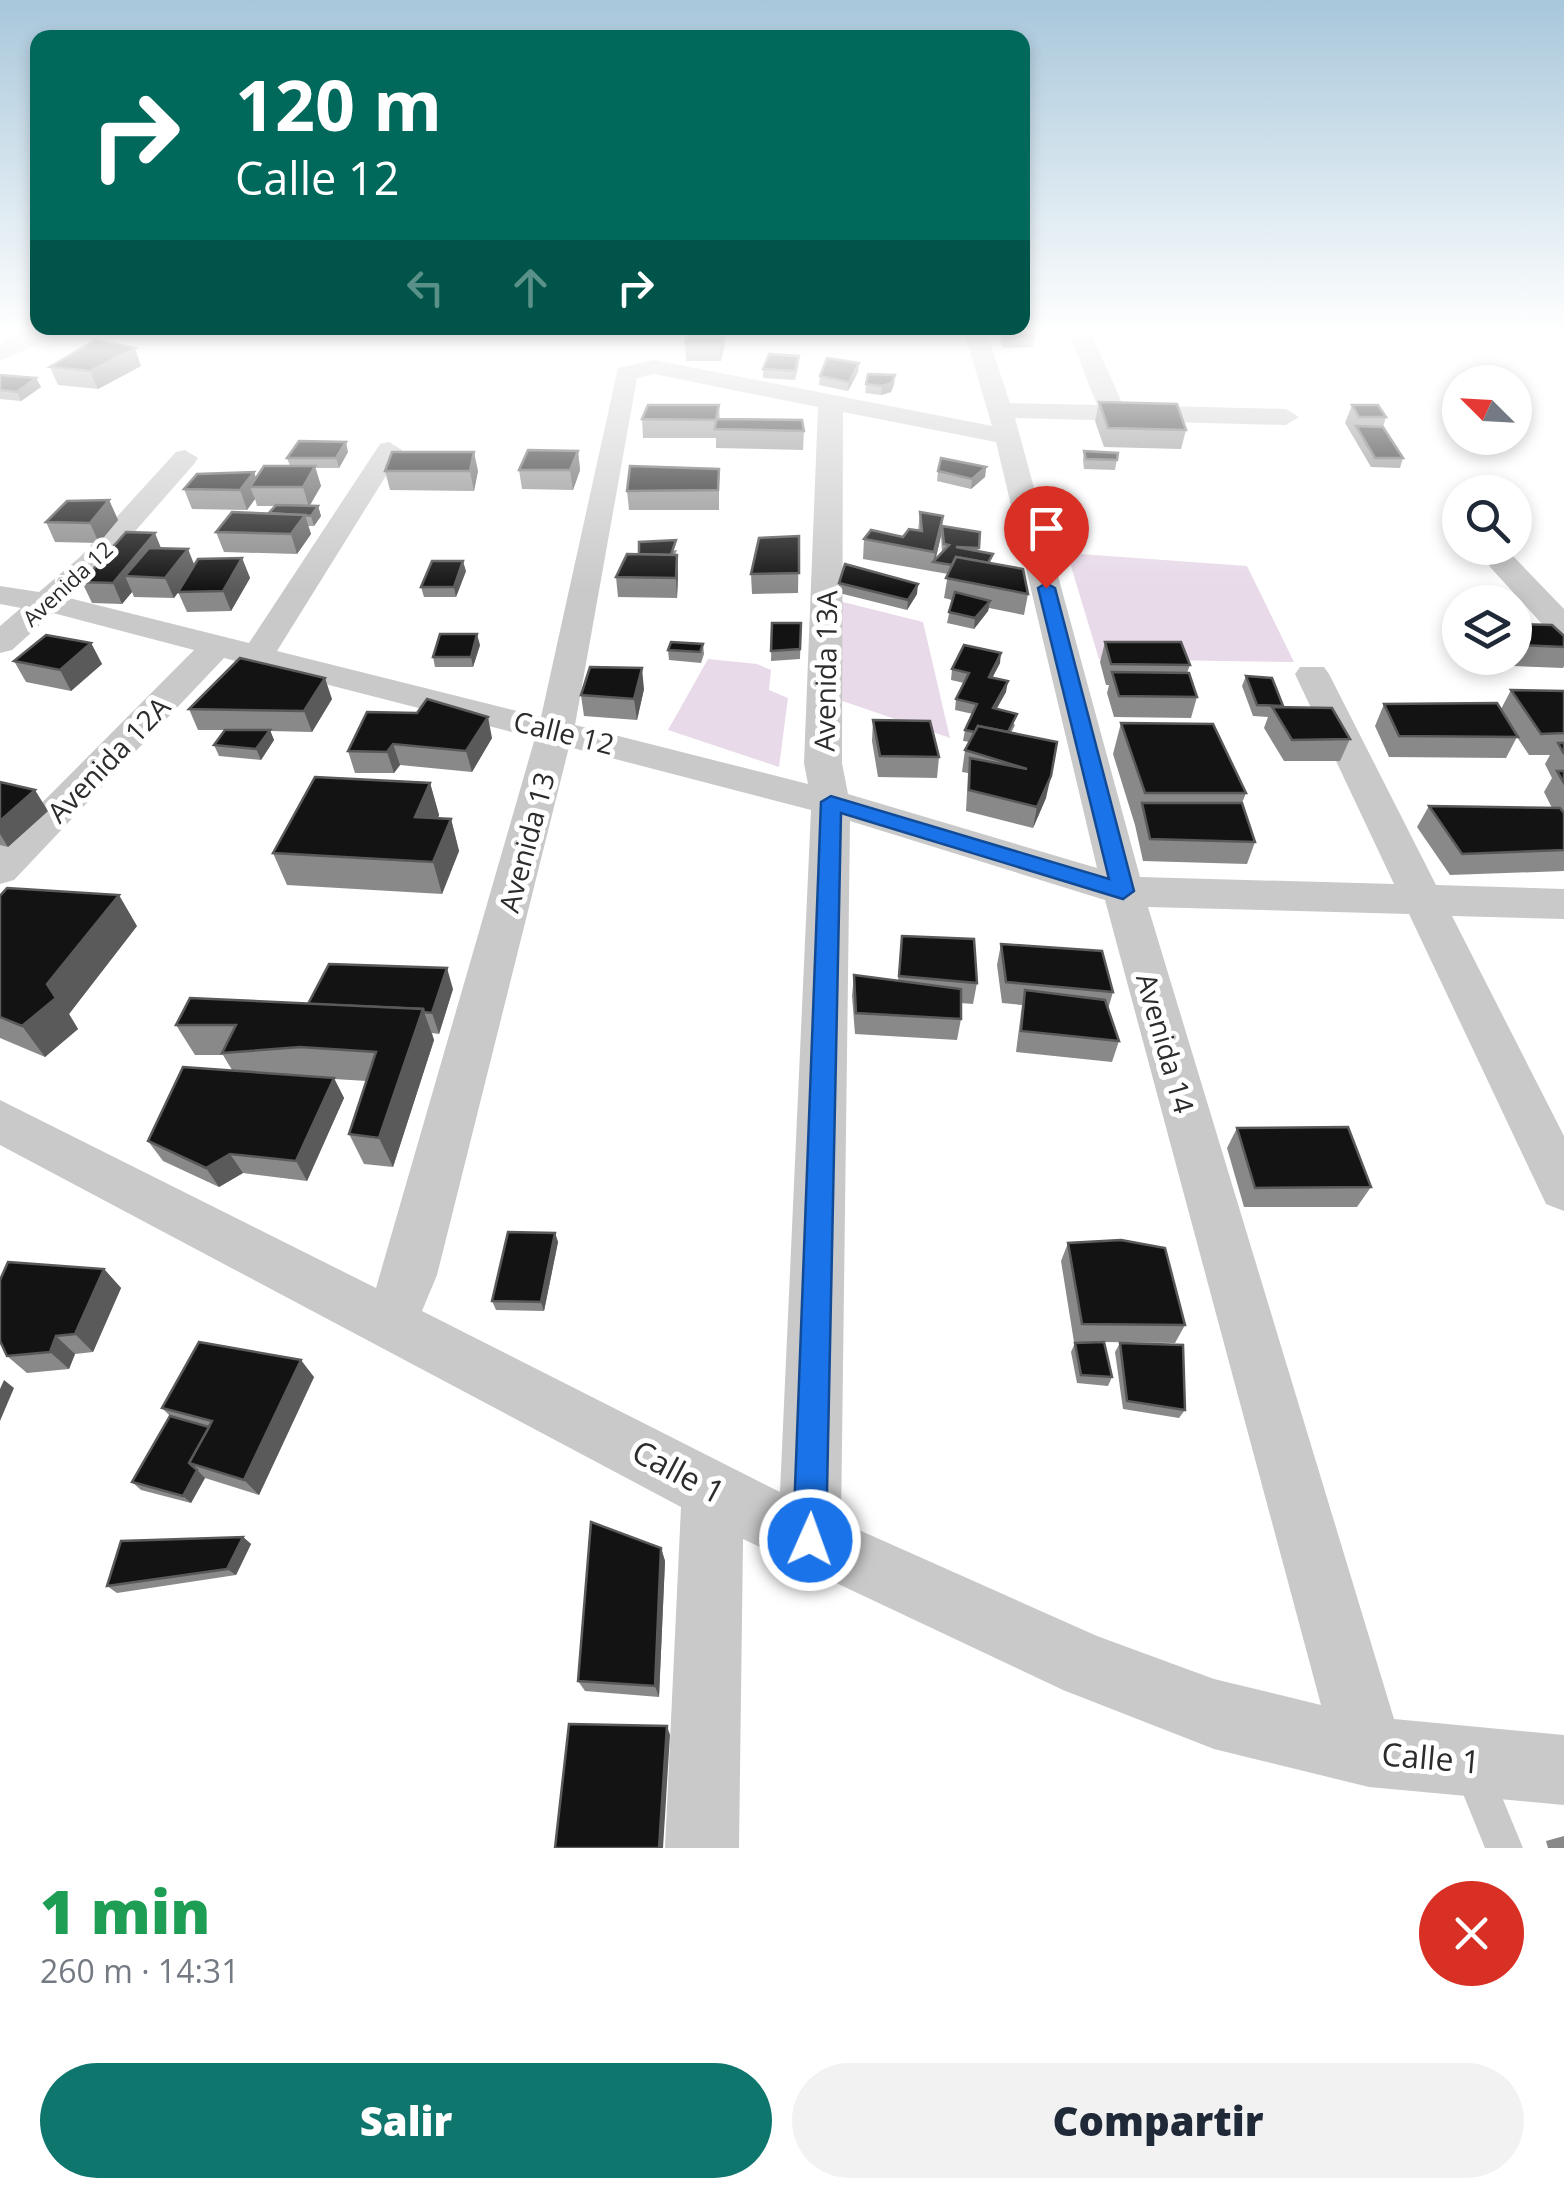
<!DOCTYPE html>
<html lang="es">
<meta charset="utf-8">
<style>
:root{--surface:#fff;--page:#f2f2f3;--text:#1f2937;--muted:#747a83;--accent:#0f766e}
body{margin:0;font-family:"Open Sans",sans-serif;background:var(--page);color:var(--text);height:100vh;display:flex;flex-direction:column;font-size:38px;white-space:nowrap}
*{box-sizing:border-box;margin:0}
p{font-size:32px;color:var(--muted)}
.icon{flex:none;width:55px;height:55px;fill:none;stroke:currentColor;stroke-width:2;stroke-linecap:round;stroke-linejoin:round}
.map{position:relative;height:1848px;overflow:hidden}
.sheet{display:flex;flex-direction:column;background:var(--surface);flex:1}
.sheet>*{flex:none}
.banner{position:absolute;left:30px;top:30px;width:1000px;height:305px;border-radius:20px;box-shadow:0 5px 15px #0003;background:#00695c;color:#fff;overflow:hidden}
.needle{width:65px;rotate:294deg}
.tools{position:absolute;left:1442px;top:365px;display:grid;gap:20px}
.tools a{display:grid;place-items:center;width:90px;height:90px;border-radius:50%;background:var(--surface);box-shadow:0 5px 15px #0003;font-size:50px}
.pin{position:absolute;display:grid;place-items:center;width:85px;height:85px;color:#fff;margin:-102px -42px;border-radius:50% 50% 50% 0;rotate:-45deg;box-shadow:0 0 10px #0007}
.pin .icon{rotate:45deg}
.me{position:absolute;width:110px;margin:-55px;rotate:2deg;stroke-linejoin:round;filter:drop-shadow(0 0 8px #0008)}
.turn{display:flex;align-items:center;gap:35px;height:210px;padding:0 40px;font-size:45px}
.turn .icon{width:130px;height:130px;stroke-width:2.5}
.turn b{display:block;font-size:70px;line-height:85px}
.lanes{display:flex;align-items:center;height:95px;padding:0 40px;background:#0003;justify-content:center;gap:50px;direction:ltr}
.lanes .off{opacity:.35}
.round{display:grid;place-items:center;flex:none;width:105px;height:105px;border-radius:52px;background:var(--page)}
.head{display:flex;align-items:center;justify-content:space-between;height:170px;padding:0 40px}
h1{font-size:60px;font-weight:800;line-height:75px;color:#1e9e55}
.button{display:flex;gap:20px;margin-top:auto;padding:20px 40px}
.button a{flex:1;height:115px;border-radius:60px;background:var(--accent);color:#fff;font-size:40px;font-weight:800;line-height:115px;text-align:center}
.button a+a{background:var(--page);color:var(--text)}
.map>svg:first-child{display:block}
.green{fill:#e8dae9}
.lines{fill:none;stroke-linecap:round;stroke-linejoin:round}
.lane{fill:#c9c9c9;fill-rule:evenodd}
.street{fill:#c9c9c9;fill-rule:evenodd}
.wall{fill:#898989;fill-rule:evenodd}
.shaded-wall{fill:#5a5a5a}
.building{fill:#131313;stroke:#5a5a5a;stroke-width:2.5}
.route{fill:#1a73e8;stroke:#114b97;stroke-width:2.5}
.labels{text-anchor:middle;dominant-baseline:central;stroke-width:10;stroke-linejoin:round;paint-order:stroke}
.far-street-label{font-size:22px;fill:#2c2c2c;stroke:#fff}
.street-label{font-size:28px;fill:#2c2c2c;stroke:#fff}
.near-street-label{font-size:32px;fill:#2c2c2c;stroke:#fff}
</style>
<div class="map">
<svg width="1564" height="1848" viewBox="0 0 1564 1848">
<rect width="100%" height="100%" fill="#fff"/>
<g class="green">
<polygon points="1067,553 1247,566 1294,662 1099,659"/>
<polygon points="839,601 923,622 950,738 831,697"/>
<polygon points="708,659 757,664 771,670 769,690 788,698 779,767 668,730"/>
</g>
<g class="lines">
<polygon class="lane" points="1472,1750 1485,1756 1523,1848 1485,1848 1453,1769 1459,1756"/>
<g class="street">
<polygon points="24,331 46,331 38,344 0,361 0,345"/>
<path d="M964,331H986L1010,403L1097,405L1068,331H1090L1123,405L1286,409L1299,417L1286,425L1015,418L1140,877L1394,884L1295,674L1300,667H1324L1329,674L1436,885L1564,889V919L1452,916L1564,1136V1211L1546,1204L1409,914L1148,907L1394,1719L1564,1735V1805L1369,1787L1214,1749L1063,1690L743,1539L739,1848H665L681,1507L0,1145V1100L376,1288L535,738L224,658L14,880L0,884V845L194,650L53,613L12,650L0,653V626L21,608L0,604V586L39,592L80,557L176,452L185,450L198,458L194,464L102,569L69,598L249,643L380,444L389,442L402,450L277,651L541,717L618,368L654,360L992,426ZM654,374L818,407L804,763L808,784L575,725L637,378ZM843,412L996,442L1097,868L848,794L842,763ZM569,747L811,810L780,1492L422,1311L437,1275ZM850,821L1105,900L1321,1705L1214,1679L1097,1636L841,1522Z"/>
<polygon points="1502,553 1513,556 1564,609 1564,638 1552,635 1491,568 1487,562 1491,556"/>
</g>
</g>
<g class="wall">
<polygon points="688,331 724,331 725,342 721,361 686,361 685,343"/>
<polygon points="1001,332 1034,338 1033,347 1003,348 1000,341"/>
<polygon points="799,356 799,365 795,380 763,378 763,369"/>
<polygon points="141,366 98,389 58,385 50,367"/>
<polygon points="858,372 848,391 819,385 820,376"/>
<polygon points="0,375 36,378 41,387 21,401 0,399"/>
<polygon points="866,384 894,384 891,392 881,395 865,393"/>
<polygon points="1099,402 1186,430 1181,449 1104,447 1095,421"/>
<polygon points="719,405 720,420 804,431 803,450 716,448 716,438 643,438 642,419"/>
<polygon points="1352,405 1386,417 1383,427 1403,458 1400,468 1371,467 1345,423"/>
<polygon points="578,451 580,470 573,490 522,489 519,470"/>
<polygon points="1084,451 1118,453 1115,470 1084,469 1083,460"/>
<polygon points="348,452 339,468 315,468 321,486 309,506 318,506 321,516 314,526 308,526 311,534 297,554 224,552 216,532 269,513 275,506 257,506 255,499 247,510 192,509 184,489 254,472 256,478 290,466 287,458"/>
<polygon points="986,467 985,477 971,489 937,481 938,471"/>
<polygon points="719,469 719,510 629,510 627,491"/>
<polygon points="385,471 478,471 474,491 390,490"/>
<polygon points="109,500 118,520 99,543 55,542 46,522"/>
<path d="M920,512L943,516L942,526L980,532L978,551L1028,594L1024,615L989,608L988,611L974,629L947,623L952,600L944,598L948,574L863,559L864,539L903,537L918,531ZM941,536L942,552L935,560Z"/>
<polygon points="799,536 798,593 752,594 751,574"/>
<polygon points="161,548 194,565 242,558 250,578 231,611 187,612 178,592 174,598 134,597 132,592 122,604 92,603 82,582"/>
<polygon points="677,550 675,555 677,555 678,575 677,598 618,597 616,577 639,554"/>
<polygon points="466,571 456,597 424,597 421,587"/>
<polygon points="839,583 917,594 907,610 839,593"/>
<polygon points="1455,622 1460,622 1460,658 1515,658 1515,624 1564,636 1564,666 1563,668 1489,665 1481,659 1455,659 1445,643"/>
<polygon points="772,623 801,623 800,659 771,661"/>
<polygon points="1105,642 1190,665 1187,673 1197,697 1191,718 1114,717 1107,693 1109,685 1106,685 1100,662"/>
<polygon points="91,643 102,664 71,691 26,682 14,661"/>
<polygon points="703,644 704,654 701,663 669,660 668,650"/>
<polygon points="480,645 473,667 435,667 433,657"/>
<polygon points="1000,663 992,678 1006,692 996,709 1015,725 1011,733 1046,798 1033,828 966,811 968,773 962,772 965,750 970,742 963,741 965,730 973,714 955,710 956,699 964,683 951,680 952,669"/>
<polygon points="1246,676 1283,707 1350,739 1340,761 1284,761 1264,728 1268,717 1253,716 1242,686"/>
<polygon points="644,689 637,720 584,716 581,695"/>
<polygon points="1511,690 1564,691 1564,871 1450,875 1417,827 1429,806 1552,808 1544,792 1552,778 1545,764 1550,755 1529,755 1517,737 1506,758 1389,757 1375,726 1384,704 1501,709"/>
<polygon points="332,699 312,732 270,731 274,740 261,760 219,756 214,745 225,730 198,730 189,709"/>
<polygon points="367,712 492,738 472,772 400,765 394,773 355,773 348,751"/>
<polygon points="873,720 939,757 937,778 878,777 872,741"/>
<polygon points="1121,723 1246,793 1242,803 1255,842 1247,864 1143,861 1135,825 1113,754"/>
<polygon points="0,782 48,811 8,847 0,845"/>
<polygon points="430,783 439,815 438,819 451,819 459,851 442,894 287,885 273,853"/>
<polygon points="0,896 137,926 69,1014 78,1029 45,1057 0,1038"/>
<polygon points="902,936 977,983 973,1004 961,1003 961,1019 957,1040 855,1034 852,996 854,975 898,981"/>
<polygon points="1001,944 1113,992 1108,1009 1119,1041 1112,1062 1016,1052 1022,1005 1002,1003 997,965"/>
<polygon points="453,989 439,1034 432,1033 434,1040 393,1167 364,1164 349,1134 367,1081 334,1079 344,1098 307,1181 243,1173 219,1187 163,1161 148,1141 232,1070 223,1055 195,1055 176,1025"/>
<polygon points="1237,1128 1371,1187 1357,1207 1244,1207 1227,1148"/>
<polygon points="555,1233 558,1242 544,1311 496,1310 492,1301"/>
<polygon points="1068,1243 1185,1325 1175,1343 1104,1342 1112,1377 1108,1386 1077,1383 1071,1352 1075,1343 1099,1342 1074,1342 1061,1261"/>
<polygon points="104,1269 121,1288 93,1352 75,1354 69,1369 27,1373 7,1356"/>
<polygon points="1120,1343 1185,1410 1179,1418 1123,1409 1115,1352"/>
<polygon points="314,1377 259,1495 205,1478 191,1503 141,1490 132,1482 170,1416 162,1408"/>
<polygon points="243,1537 251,1544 236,1575 117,1593 107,1586"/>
<polygon points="661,1548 665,1561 659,1697 585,1691 578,1681"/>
<polygon points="1564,1836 1564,1848 1548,1848 1546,1841"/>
</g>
<g class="shaded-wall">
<polygon points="723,331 724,331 725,342 721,361 720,343"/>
<polygon points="135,348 141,366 98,389 90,371"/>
<polygon points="859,363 858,372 848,391 849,382"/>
<polygon points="895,375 894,384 891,392 881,395 882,386"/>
<polygon points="36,378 41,387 21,401 17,392"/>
<polygon points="346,442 348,452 339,468 336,458"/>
<polygon points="578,451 580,470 573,490 570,470"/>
<polygon points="474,452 478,471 474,491 470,471"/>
<polygon points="315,466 321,486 309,507 303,487"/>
<polygon points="986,467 985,477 971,489 972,479"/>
<polygon points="254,472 259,487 250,487 255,499 247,510 240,490"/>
<polygon points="109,500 118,520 99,543 90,523"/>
<polygon points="318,506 321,516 314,526 311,516"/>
<polygon points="305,515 311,534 297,554 291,534"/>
<polygon points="943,516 941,536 935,562 933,562"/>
<polygon points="155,533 163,553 125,576 132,592 122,604 113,583"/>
<polygon points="188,549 196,569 174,598 165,578"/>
<polygon points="677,555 678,575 677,598 676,578"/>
<polygon points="242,558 250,578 231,611 223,591"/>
<polygon points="463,561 466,571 456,597 454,587"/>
<polygon points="918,584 917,594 907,610 908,600"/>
<polygon points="990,601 988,611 974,629 975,618"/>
<polygon points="477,634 480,645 473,667 471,657"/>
<polygon points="91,643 102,664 71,691 60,670"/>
<polygon points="1001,653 1000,663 987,688 989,677"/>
<polygon points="642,668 644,689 637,720 634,699"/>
<polygon points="325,678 332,699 312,732 304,711"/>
<polygon points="1008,681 1006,692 991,719 993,708"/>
<polygon points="488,717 492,738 472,772 466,751"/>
<polygon points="270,730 274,740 261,760 256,749"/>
<polygon points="393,744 400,765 394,773 387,752"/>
<polygon points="1051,776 1046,798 1033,828 1037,807"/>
<polygon points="430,783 439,815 424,849 415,817"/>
<polygon points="35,790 48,811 8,847 0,834 0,821"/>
<polygon points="451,819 459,851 442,894 433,862"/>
<polygon points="119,895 137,926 69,1014 78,1029 45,1057 22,1026 47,984"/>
<polygon points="447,968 453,989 439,1034 432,1013"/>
<polygon points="423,1009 434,1040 393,1167 379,1138"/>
<polygon points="334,1078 344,1098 307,1181 296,1161"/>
<polygon points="230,1154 243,1173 219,1187 206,1168"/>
<polygon points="555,1233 558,1242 544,1311 541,1302"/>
<polygon points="104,1269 121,1288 93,1352 75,1334"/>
<polygon points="56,1336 75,1354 69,1369 50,1352"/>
<polygon points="301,1360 314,1377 259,1495 244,1480"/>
<polygon points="4,1380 14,1388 0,1421 0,1389"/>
<polygon points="197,1470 205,1478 191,1503 183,1496"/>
<polygon points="243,1537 251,1544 236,1575 227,1569"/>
<polygon points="661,1548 665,1561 659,1697 655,1686"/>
<polygon points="667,1726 670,1735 663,1848 659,1848"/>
</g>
<g class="building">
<polygon points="688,331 723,331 720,343 685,343"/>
<polygon points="1031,331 1034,338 1004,339 1001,332"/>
<polygon points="95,340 135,348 90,371 50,367"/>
<polygon points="769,354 799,356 795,371 763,369"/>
<polygon points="827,358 859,363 849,382 820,376"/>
<polygon points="868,374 895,375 892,383 882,386 866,384"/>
<polygon points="0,375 36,378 17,392 0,390"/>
<polygon points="1099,402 1177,404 1186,430 1108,428"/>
<polygon points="648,405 719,405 716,419 802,420 804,431 715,429 716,420 642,419"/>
<polygon points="1352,405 1378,405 1386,417 1359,417"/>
<polygon points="1356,426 1383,427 1403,458 1375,458"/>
<polygon points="299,441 346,442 336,458 287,458"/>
<polygon points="528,450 578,451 570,470 519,470"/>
<polygon points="1084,451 1118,453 1117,460 1086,459"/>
<polygon points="392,452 474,452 470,471 385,471"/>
<polygon points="941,458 986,467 972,479 938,471"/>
<polygon points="264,466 315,466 303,487 250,487"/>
<polygon points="630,466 719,469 718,490 627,491"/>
<polygon points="254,472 240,490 184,489 197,474"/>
<polygon points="109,500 90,523 46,522 67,501"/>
<polygon points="276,505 318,506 311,516 269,513"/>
<polygon points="232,512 305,515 291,534 216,532"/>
<polygon points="920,512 943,516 934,552 864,539 871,530 903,537 909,529 922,531"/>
<polygon points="942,526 980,532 979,548 956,547 993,554 988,563 956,557 952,565 933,562 949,545 944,544"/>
<polygon points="126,532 155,533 113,583 82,582"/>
<polygon points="799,536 799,573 751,574 759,538"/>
<polygon points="676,540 671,555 639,554 639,542"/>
<polygon points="149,548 188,549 165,578 125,576"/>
<polygon points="627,554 677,555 676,578 616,577"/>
<polygon points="956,557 1023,569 1028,594 946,578"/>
<polygon points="242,558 223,591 178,592 198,559"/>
<polygon points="432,561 463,561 454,587 421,587"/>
<polygon points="845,564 918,584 908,600 839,583"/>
<polygon points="955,592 990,601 975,618 949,612"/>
<polygon points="772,623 801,623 800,649 771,651"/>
<polygon points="1515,624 1552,625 1564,636 1564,647 1515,645"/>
<polygon points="440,634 477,634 471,657 433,657"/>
<polygon points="46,635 91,643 60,670 14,661"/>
<polygon points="671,642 703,644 700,652 668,650"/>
<polygon points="1105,642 1181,642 1190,665 1111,664"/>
<polygon points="964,645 1001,653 989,677 1008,681 993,708 1017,714 1008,732 978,726 975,732 965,730 977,704 956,699 969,673 952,669"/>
<polygon points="240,658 325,678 304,711 189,709"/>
<polygon points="590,667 642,668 634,699 581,695"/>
<polygon points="1112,672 1189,673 1197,697 1119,696"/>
<polygon points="1246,676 1272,678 1283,706 1257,705"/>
<polygon points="1511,690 1564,691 1564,733 1541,734"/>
<polygon points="427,699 488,717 466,751 393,744 387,752 348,751 367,712 417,713"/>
<polygon points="1497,703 1518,737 1399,736 1384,704"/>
<polygon points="1272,707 1332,708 1350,739 1292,740"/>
<polygon points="873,720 930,721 939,757 880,756"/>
<polygon points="1121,723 1213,724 1246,793 1145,793"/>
<polygon points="978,726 1057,742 1051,776 1037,807 969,790 970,758 1027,769 965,750"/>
<polygon points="225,730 270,730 256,749 214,745"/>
<polygon points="1558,743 1564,743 1564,754"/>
<polygon points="1557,771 1564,771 1564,783"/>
<polygon points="315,777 430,783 415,817 451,819 433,862 273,853"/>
<polygon points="0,782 35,790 0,821"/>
<polygon points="1142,803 1242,803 1255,842 1150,839"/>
<polygon points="1429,806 1560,808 1564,813 1564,850 1462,854"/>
<polygon points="7,888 119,895 47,984 56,998 22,1026 0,1017 0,896"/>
<polygon points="902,936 974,939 977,983 899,976"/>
<polygon points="1001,944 1102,951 1113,992 1006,982"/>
<polygon points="329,964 447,968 432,1013 424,1012 423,1009 308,1004"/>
<polygon points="854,975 961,989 961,1019 856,1013"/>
<polygon points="1025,990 1105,1000 1119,1041 1021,1031"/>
<polygon points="190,998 423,1009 379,1138 349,1134 376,1052 300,1047 222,1053 236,1025 176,1025"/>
<polygon points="183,1067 334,1078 296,1161 230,1154 206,1168 148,1141"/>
<polygon points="1348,1127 1371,1187 1255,1188 1237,1128"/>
<polygon points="508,1232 555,1233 541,1302 492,1301"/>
<polygon points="1121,1240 1165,1248 1185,1325 1082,1324 1068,1243"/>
<polygon points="8,1262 104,1269 75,1334 56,1336 50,1352 7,1356 0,1341 0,1280"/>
<polygon points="199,1342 301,1360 244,1480 189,1463 212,1421 162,1408"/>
<polygon points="1104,1342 1112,1377 1081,1375 1075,1343"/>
<polygon points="1120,1343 1183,1345 1185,1410 1127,1401"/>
<polygon points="170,1416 209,1427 189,1463 197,1470 183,1496 132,1482"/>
<polygon points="591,1522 661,1548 655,1686 578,1681"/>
<polygon points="243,1537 227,1569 107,1586 121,1541"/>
<polygon points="569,1724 667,1726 659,1848 555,1848"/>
</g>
<linearGradient id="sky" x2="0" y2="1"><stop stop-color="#a8c7db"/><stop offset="0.56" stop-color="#fff"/><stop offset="1" stop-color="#fff" stop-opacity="0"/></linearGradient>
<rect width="1564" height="590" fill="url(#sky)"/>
<polygon class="route" points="1046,583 1055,588 1134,891 1123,899 841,813 826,1540 821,1551 810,1556 798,1551 793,1540 821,802 831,796 1109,879 1038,588"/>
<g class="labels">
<g class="far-street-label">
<text transform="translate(67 583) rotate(-43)">Avenida 12</text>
</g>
<g class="street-label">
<text transform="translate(825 671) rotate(-89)">Avenida 13A</text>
<text transform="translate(564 732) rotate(14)">Calle 12</text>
<text transform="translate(108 759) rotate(-46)">Avenida 12A</text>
<text transform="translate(526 842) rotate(-75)">Avenida 13</text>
<text transform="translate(1166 1043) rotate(74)">Avenida 14</text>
</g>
<g class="near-street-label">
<text transform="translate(679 1471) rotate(28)">Calle 1</text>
<text transform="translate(1431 1757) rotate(5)">Calle 1</text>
</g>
</g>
</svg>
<div class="tools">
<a><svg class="needle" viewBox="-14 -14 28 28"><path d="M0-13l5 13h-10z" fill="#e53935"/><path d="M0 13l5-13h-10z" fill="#747a83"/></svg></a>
<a><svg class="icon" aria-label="search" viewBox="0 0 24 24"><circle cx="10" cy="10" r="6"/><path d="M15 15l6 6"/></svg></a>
<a><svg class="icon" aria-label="layers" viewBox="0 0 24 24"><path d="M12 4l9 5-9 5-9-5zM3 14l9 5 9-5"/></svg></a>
</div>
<div class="pin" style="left:1046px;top:588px;background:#d93025"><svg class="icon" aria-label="arrive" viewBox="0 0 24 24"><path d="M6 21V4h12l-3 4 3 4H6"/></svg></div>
<svg class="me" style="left:810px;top:1540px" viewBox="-20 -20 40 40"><circle r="17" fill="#1a73e8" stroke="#fff" stroke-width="3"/><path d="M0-11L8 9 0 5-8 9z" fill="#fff"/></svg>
<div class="banner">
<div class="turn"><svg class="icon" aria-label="right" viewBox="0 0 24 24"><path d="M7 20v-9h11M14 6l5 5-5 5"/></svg><div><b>120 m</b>Calle 12</div></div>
<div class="lanes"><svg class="icon off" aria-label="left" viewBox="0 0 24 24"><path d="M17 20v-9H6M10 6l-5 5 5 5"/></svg><svg class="icon off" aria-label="ahead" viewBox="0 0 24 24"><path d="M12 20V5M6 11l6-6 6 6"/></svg><svg class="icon" aria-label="right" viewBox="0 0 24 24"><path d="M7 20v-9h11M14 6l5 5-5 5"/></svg></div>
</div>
</div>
<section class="sheet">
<div class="head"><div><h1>1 min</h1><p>260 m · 14:31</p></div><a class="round" style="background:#d93025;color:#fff"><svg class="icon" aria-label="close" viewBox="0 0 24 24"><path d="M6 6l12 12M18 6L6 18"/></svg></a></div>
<div class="button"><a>Salir</a><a>Compartir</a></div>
</section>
